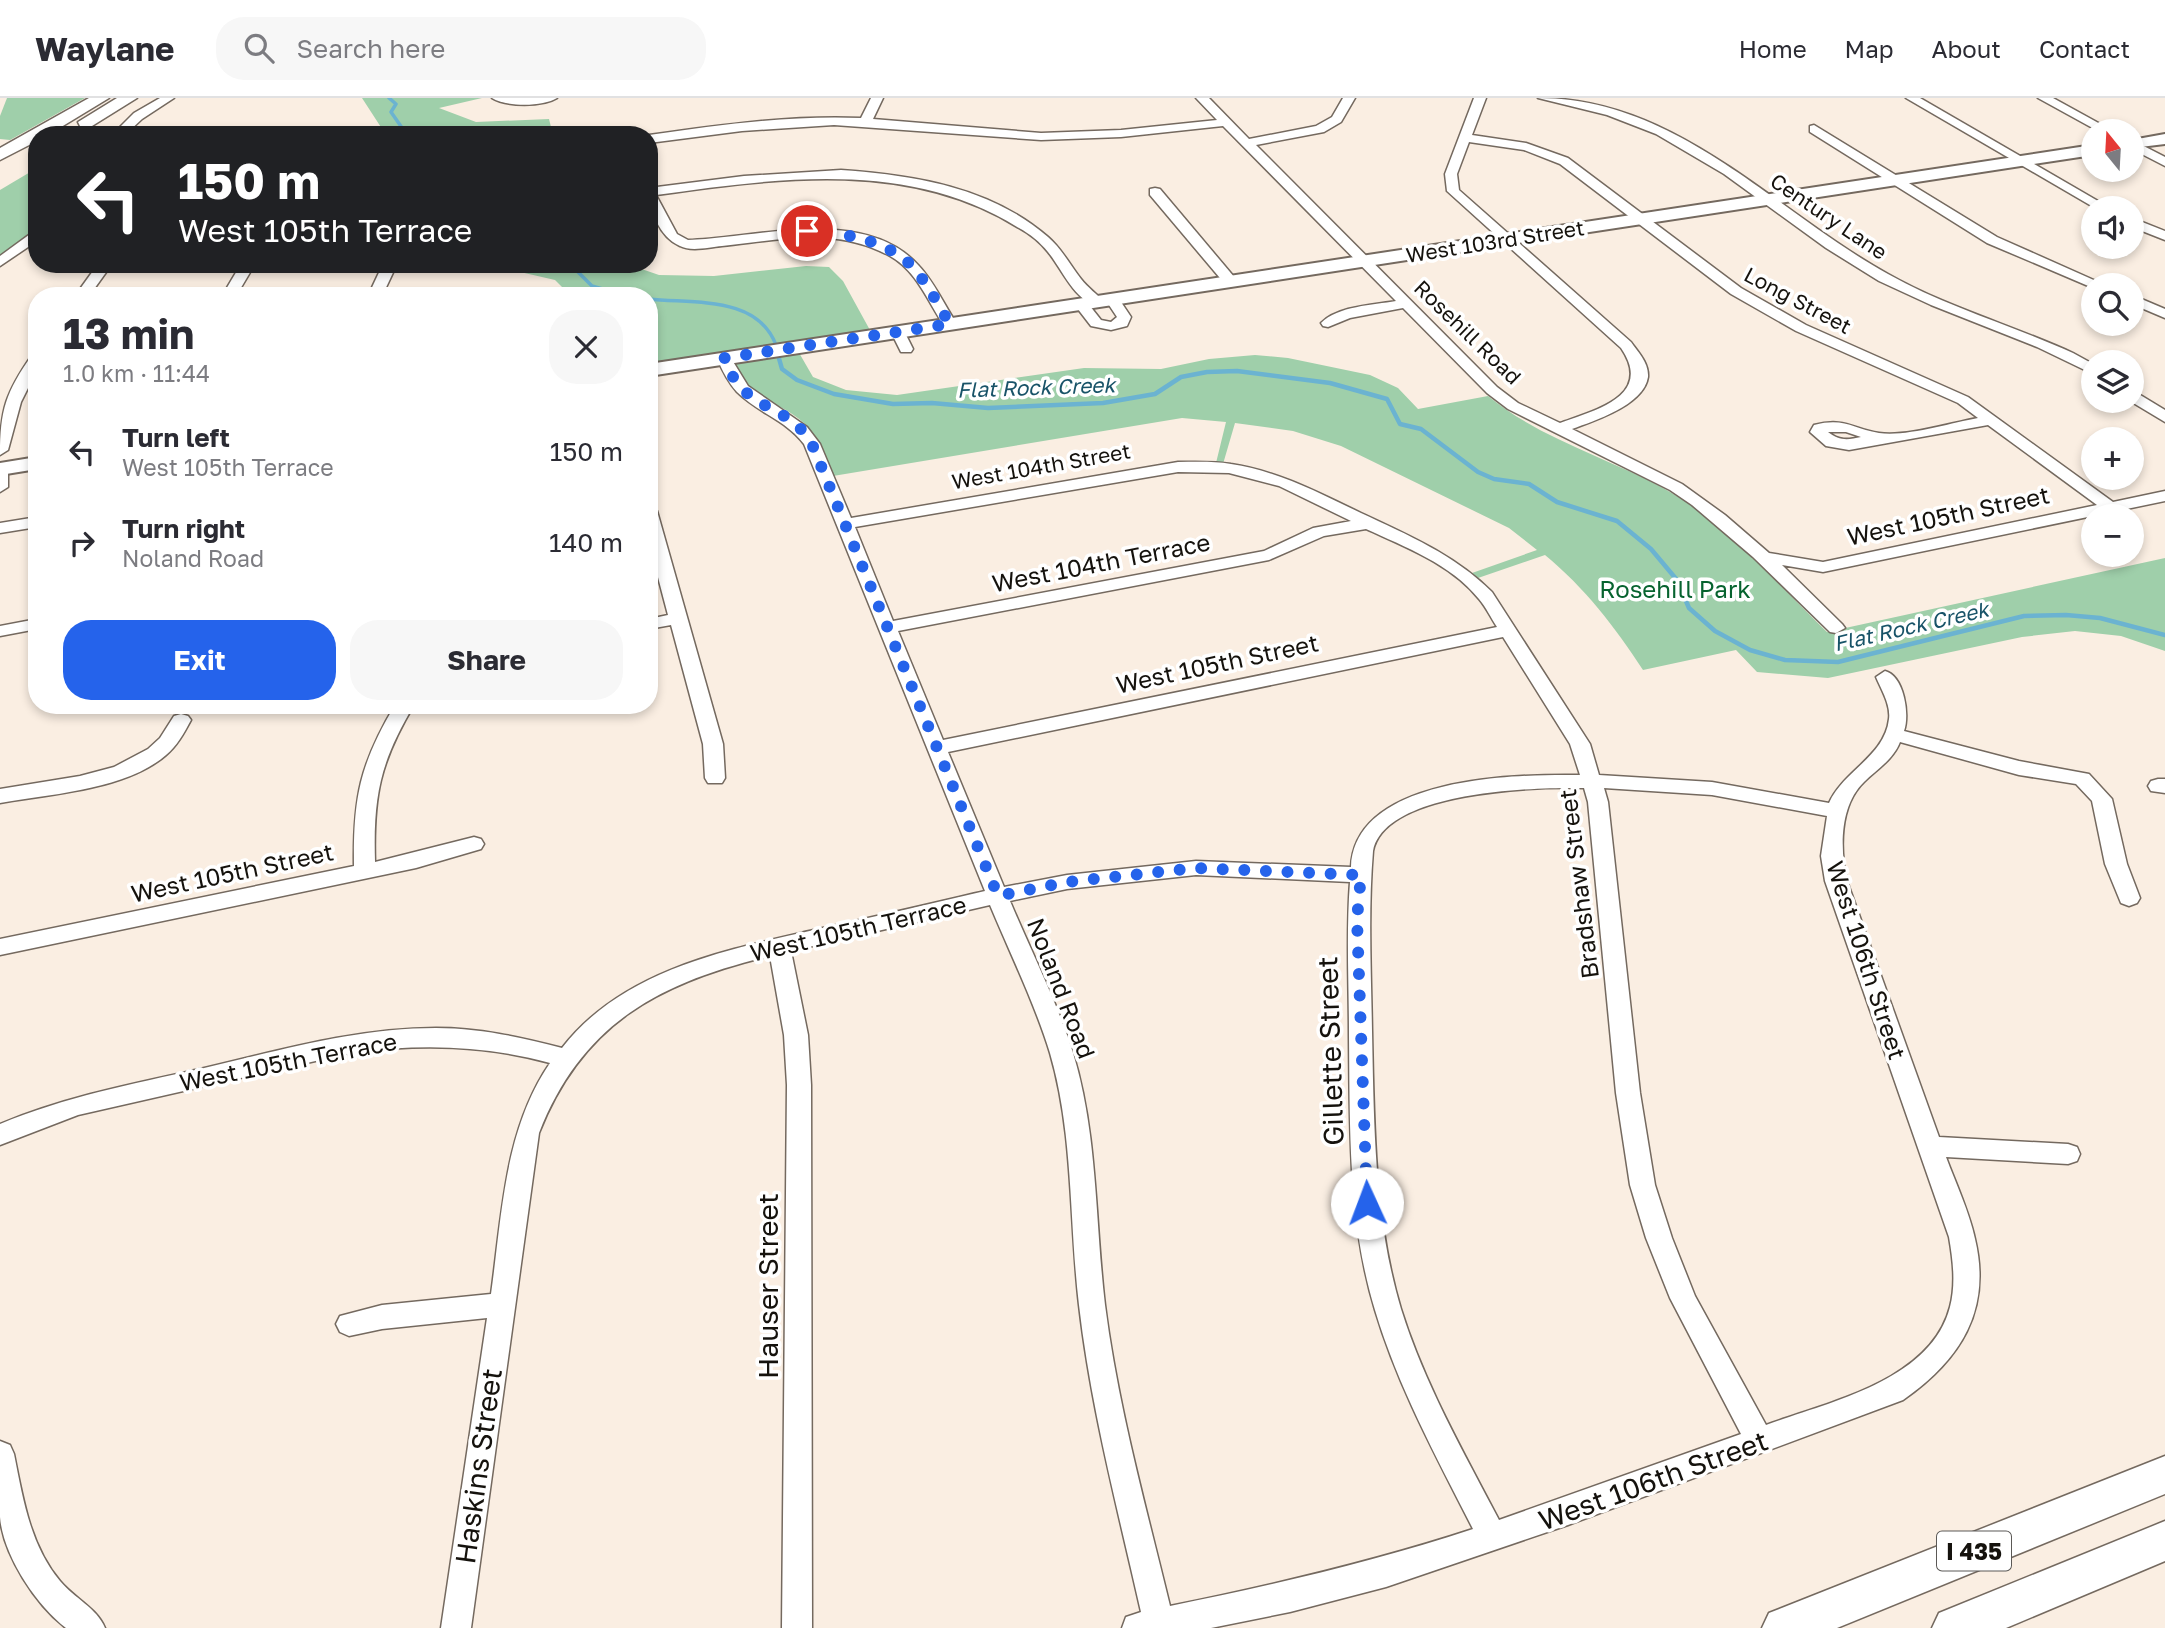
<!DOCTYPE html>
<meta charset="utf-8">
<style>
:root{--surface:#fff;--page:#f7f7f7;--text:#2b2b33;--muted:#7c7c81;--line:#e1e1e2;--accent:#2563eb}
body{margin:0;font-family:"Golos Text",sans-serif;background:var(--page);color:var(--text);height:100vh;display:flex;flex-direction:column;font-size:26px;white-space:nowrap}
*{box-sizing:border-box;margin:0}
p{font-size:23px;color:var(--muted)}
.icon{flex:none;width:38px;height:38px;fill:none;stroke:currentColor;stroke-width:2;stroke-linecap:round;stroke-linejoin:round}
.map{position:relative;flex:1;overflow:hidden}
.sheet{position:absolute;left:28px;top:189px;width:630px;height:427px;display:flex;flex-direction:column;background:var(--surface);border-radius:28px;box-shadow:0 4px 10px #0003}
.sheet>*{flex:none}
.top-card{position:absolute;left:28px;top:28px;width:630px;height:147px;border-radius:28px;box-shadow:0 4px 10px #0003;background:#202124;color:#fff;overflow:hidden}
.needle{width:46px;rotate:342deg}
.controls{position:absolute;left:2081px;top:21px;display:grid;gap:14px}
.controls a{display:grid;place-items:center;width:63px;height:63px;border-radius:50%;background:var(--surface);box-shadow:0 4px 10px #0003;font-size:35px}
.pin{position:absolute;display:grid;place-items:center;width:60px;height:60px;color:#fff;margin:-30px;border:4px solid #fff;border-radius:50%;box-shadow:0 2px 7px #0007}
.me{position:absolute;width:77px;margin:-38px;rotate:358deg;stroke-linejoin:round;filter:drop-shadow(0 0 5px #0008)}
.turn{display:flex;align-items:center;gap:24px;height:147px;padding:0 35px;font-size:32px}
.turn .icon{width:91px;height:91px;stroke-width:2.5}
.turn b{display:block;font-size:49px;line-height:60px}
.round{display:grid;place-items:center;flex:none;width:74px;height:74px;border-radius:28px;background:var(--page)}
.summary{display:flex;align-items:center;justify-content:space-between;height:119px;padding:0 35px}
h1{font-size:42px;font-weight:700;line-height:52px}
.button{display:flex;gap:14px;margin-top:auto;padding:14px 35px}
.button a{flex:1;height:80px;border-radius:28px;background:var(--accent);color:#fff;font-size:28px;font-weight:700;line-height:80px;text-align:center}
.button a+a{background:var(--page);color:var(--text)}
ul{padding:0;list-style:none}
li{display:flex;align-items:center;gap:21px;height:91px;padding:0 35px}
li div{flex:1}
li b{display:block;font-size:26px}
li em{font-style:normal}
header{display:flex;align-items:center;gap:42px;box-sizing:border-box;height:98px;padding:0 35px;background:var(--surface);border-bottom:2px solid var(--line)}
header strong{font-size:33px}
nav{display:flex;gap:38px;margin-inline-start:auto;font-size:24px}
.search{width:490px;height:63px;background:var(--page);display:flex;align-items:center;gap:18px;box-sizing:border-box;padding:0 24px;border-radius:28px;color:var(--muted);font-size:26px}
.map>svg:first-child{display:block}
.green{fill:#9fcfaa}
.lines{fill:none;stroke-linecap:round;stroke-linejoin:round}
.stream-far1{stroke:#6bb3d1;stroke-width:3.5}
.stream{stroke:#6bb3d1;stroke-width:4.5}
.minor-casing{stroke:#74695f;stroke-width:3}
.major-casing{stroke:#74695f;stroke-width:4}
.highway-casing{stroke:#74695f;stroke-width:3}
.minor{fill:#fff;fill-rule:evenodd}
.major{fill:#fff;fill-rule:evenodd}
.highway{fill:#fff;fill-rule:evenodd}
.route{stroke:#2563eb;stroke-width:12;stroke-dasharray:0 21.6}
.labels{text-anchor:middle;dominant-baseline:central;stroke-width:7;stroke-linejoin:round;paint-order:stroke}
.far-street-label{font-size:21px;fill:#15120d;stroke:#fff}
.far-water-label{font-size:21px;font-style:italic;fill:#185368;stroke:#fff}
.shield{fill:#fff;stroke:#5b5956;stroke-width:2}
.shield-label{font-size:23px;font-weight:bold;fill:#15120d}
.street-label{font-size:24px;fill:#15120d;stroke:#fff}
.park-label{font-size:24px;fill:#07632f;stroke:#fff}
.near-street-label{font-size:28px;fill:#15120d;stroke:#fff}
</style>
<header>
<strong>Waylane</strong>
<div class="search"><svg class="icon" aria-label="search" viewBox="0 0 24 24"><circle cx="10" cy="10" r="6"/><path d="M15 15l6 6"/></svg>Search here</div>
<nav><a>Home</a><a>Map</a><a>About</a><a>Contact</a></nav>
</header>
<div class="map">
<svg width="2165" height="1530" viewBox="0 0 2165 1530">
<rect width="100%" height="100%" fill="#faeee2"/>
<g class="green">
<polygon points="7,0 85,0 10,42 0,41 0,18"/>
<polygon points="362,0 482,0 439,10 476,24 549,21 553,37 386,37"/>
<polygon points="37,70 37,127 25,140 0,160 0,92"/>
<polygon points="485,166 627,166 659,177 714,178 806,168 829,169 843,183 871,234 649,268 649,198 571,198 555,182"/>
<path d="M798,253L813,279L846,292L897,297L1084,270L1161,271L1209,261L1255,257L1288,260L1370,277L1398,290L1418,311L1488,298C1539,340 1606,359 1663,390C1723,422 1778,487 1827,534L2165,460V553L2121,538L2075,533L2022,539L1828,580L1757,574L1736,552L1643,572C1615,529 1585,490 1545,457L1478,480L1472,475L1537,452L1509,430L1341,348L1293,333L1235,325L1223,366L1216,365L1226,324L1182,320L833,378C826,360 819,339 804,325C776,300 756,308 733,268L736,264Z"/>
</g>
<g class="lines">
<g class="stream-far1">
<polyline points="389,0 396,6 391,14 407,37"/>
<polyline points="547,166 574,170 592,188 627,198"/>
<path d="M649,201C694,206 757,197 776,247"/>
</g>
<polyline class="stream" points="778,257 782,271 797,282 834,296 893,306 932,305 988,310 1103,305 1155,296 1181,279 1207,274 1237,273 1330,285 1387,301 1400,326 1421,331 1478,374 1494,381 1529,386 1557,404 1617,423 1651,451 1677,482 1689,510 1715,533 1750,552 1785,562 1838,564 2024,518 2066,517 2100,520 2165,537"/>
<defs>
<g id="minor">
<polygon points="160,0 174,0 142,21 125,37 112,37 134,15"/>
<path d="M492,0H557C543,9 506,9 492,0Z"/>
<path d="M871,0H883L873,21L1041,35L1121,32L1217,22L1196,0H1209L1249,41L1316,28L1332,19L1343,0H1355L1341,24L1324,34L1256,47L1497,289L1518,305L1560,325C1596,312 1654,298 1621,250L1447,93L1445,76L1474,0H1486L1472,37L1526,45L1568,60L1741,190L1806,227L1968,299L2113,404L2165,393V403L1823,474L1782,467L1842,526L1845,530L1836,535L1830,534L1753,459L1692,407L1670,392L1508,311L1487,295L1403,210L1350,220L1328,229L1323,228L1321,225C1338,208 1373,207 1396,203L1223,28L1121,39L1041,42L834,27L742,33L649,45V37C719,27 790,17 861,20ZM1469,44L1524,52L1560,66L1731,196L1796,233L1958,305L1978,320C1950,325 1906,339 1879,335C1853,331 1845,319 1814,327L1810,334L1826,348L1849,352L1988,327L2097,407L1823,464L1769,455L1725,417L1682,386L1572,331C1594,323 1644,307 1648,279C1649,265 1638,254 1631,244L1459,92L1457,76ZM1828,334H1846L1861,339C1848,342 1839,343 1828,334Z"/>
<path d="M1538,0C1678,0 1774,113 1888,176C1946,209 2012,227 2073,255L2093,266V276L2037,249L1931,207L1879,183L1826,150L1724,76L1656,36L1607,17Z"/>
<polygon points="1906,0 1920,0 2110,110 2095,110"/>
<polygon points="2038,0 2053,0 2113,33 2098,33"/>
<polygon points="1814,27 1997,139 2105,187 2093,187 2093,190 1987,145 1810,34 1810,28"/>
<polygon points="314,30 320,34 318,37 286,37"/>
<polygon points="2132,42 2165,59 2165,68 2132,51"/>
<path d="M841,72C913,77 991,89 1048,139C1062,151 1070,167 1081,181C1088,190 1097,196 1104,204L1097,208C1074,202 1062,171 1048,154C1040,144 1030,136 1019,130C909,61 779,80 656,97L677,136L688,142C757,140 865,107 919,168C935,185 944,207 957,226L950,230L945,229C928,204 917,173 890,158C836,128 780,142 722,148C710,149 691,154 680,148C659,139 649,111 649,90L744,78Z"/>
<polygon points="1155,90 1160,91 1235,180 1235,186 1225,186 1150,97 1150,91"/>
<polygon points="2132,120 2165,133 2165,142 2132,129"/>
<polygon points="37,131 37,143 0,168 0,158"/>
<polygon points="98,166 112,166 89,198 75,198"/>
<polygon points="241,166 255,166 236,198 222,198"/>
<polygon points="383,166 397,166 382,198 368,198"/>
<polygon points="1112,197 1117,198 1131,219 1127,228 1111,232 1091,228 1074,206 1081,202 1086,203 1101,222 1111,224 1117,219 1105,201"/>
<polygon points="2132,197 2165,211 2165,220 2132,206"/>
<polygon points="898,230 903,231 913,251 911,254 901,254 891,234"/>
<path d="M37,256V272L21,304L8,352L0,357C0,312 6,294 32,257Z"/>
<path d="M724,256L729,257L748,288L807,329L820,346L851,420L1178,364C1195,364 1214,363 1231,366C1278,373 1319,395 1361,415C1408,437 1455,457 1492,494L1590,646L1599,677L1712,684L1829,705C1843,673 1885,658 1889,621C1891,607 1881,591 1876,579L1885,573C1904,578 1910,617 1904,633L2019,663L2089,676L2112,701L2127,766L2140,800L2137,805L2129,808L2121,805L2105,766L2092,703L2076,686L2019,677L1900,644C1893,662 1877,671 1864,684C1839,708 1840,752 1847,783L1939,1039L2068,1046L2077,1049L2080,1056L2077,1063L2068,1066L1946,1059C1956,1086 1969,1113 1975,1141C1992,1213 1960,1262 1903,1302L1568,1427L1386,1489L1290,1514L1211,1530H1122L1126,1519L1141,1514C1118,1412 1091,1311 1079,1207C1069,1124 1074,1037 1050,955C1035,906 1010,855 990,807L791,853L808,937L811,987L812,1530H782L787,987L784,937L770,858C660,884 582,925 539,1035L471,1530H441L487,1220L382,1231L349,1238L340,1234L336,1226L340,1218L382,1207L491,1196C502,1118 504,1032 550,965C484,947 422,946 355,954L78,1017L0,1047V1026C65,999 131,986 200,971C277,953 356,930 436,930C479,930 520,939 562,950C623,871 727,852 818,831C874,819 929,806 985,793L804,346C786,322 758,315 737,294C728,284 722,272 717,260ZM1178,374L1229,375L1279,388L1351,423L1313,430L1264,453L893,523L855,429ZM1366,431C1405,449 1451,466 1479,501C1486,509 1491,520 1497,529L943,642L898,533L1269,462L1324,438ZM1503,539L1570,646L1580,677C1514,676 1355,679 1351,769L1196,763L1067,777L1004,789L948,654ZM1584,690L1588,704L1616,995L1630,1087L1646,1140L1670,1200L1741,1336L1499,1422C1463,1353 1424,1285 1401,1211C1374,1121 1374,1026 1372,933C1371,873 1368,813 1373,753C1385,693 1536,689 1584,690ZM1604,690L1712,697L1827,718L1821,758L1825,783L1949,1139C1953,1162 1956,1186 1950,1209C1931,1283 1828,1304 1766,1327L1695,1198L1672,1140L1655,1087L1640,995L1608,704ZM1196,777L1350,784C1346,835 1349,887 1349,938C1350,1030 1348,1124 1375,1212C1398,1289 1437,1360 1473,1431C1372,1464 1274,1487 1170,1508C1146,1409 1118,1309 1105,1207C1095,1124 1098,1037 1073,955C1058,906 1030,851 1010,803L1067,791Z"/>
<polygon points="2132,292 2165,312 2165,324 2130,303"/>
<polygon points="0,367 8,372 8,389 0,394"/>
<polygon points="649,408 657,413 723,646 725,680 722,685 708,685 705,680 703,646 671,527 649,531 649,521 668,517 649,445"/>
<polygon points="37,419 37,429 0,435 0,425"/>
<polygon points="37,521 37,531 0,538 0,528"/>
<path d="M395,607H414C380,664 373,698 375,764L474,739L481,741L484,746L481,751L416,770L0,857V841L354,768C353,700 360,666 395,607Z"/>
<path d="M181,616L188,618L191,622C184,635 177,648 166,657C126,692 50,696 0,705V691L80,678L114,669L148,651L160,640L174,618Z"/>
<polygon points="2158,681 2165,681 2165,695 2151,693 2148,688 2151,683"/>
<path d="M0,1343L10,1347L14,1356C23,1401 30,1447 60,1483C74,1500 97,1510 105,1530H66C36,1507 3,1457 0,1419C0,1394 0,1368 0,1343Z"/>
</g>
<g id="major">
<polygon points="2165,36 2165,46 2132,50 2132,42"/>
<polygon points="2093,47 2093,57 649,278 649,266"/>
<polygon points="37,359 37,371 0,377 0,365"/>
</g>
<g id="highway">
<polygon points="89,0 109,0 48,37 37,37 37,43 0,62 0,50"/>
<polygon points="117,0 137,0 92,28 80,28 78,24"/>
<polygon points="2165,1358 2165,1396 1837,1530 1762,1530 1769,1515"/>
<polygon points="2165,1423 2165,1463 2006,1530 1932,1530 1939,1515"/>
</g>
</defs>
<use href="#minor" class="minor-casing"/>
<use href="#major" class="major-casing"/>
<use href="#highway" class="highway-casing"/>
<use href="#minor" class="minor"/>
<use href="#major" class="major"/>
<use href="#highway" class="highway"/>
</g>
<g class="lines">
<path class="route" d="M807,133C843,134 893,143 917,174C930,190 939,209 950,226L724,260C744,316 787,303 812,346L998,798L1067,784L1196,770L1361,777L1357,821L1367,1105"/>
</g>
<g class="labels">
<g class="far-street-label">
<text transform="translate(1829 118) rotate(34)">Century Lane</text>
<text transform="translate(1495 143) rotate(-9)">West 103rd Street</text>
<text transform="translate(1798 202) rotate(28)">Long Street</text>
<text transform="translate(1468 234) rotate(44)">Rosehill Road</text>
<text transform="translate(1041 368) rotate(-10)">West 104th Street</text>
</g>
<g class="far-water-label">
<text transform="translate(1036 289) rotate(-2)">Flat Rock Creek</text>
<text transform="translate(1911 528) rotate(-13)">Flat Rock Creek</text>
</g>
<rect class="shield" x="1937" y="1433.5" width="74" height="39" rx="5"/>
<g class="shield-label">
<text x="1974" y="1453">I 435</text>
</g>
<g class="street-label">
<text transform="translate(1948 417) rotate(-12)">West 105th Street</text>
<text transform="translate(1101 464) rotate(-11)">West 104th Terrace</text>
<text transform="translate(1217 565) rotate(-12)">West 105th Street</text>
<text transform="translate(232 774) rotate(-12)">West 105th Street</text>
<text transform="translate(1578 786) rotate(-97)">Bradshaw Street</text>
<text transform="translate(858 830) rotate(-13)">West 105th Terrace</text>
<text transform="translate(1867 862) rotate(72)">West 106th Street</text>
<text transform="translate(1062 890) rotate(69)">Noland Road</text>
<text transform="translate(288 963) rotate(-11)">West 105th Terrace</text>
</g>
<g class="park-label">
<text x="1675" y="490">Rosehill Park</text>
</g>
<g class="near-street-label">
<text transform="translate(1330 953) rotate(-92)">Gillette Street</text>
<text transform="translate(767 1188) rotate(-90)">Hauser Street</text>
<text transform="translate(478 1368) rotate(-82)">Haskins Street</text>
<text transform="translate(1653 1382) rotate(-20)">West 106th Street</text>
</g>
</g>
</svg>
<div class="controls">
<a><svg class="needle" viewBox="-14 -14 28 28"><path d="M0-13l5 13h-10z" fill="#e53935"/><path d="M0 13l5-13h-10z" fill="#7c7c81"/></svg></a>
<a><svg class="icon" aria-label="sound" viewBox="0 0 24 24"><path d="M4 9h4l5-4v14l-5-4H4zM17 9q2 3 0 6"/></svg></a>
<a><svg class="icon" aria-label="search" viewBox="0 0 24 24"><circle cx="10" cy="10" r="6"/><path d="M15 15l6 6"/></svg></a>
<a><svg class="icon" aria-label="layers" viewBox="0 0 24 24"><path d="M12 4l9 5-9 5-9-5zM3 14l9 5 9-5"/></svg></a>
<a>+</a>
<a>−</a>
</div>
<div class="pin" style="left:807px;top:133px;background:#d93025"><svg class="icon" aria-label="arrive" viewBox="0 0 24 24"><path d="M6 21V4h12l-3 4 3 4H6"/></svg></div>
<svg class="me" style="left:1367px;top:1105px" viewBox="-20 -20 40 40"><circle r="19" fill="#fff"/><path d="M0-13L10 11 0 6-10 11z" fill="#2563eb"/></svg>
<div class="top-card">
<div class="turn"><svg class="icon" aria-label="left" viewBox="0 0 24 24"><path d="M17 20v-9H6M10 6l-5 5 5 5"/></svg><div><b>150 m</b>West 105th Terrace</div></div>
</div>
<section class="sheet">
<div class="summary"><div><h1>13 min</h1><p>1.0 km · 11:44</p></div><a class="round"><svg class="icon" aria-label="close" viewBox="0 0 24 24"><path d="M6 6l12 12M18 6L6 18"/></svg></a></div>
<ul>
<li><svg class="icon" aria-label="left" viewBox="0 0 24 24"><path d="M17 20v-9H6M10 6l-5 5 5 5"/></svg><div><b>Turn left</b><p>West 105th Terrace</p></div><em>150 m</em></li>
<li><svg class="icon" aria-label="right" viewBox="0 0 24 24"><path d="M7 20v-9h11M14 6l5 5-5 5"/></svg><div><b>Turn right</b><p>Noland Road</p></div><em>140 m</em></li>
</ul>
<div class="button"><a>Exit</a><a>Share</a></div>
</section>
</div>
